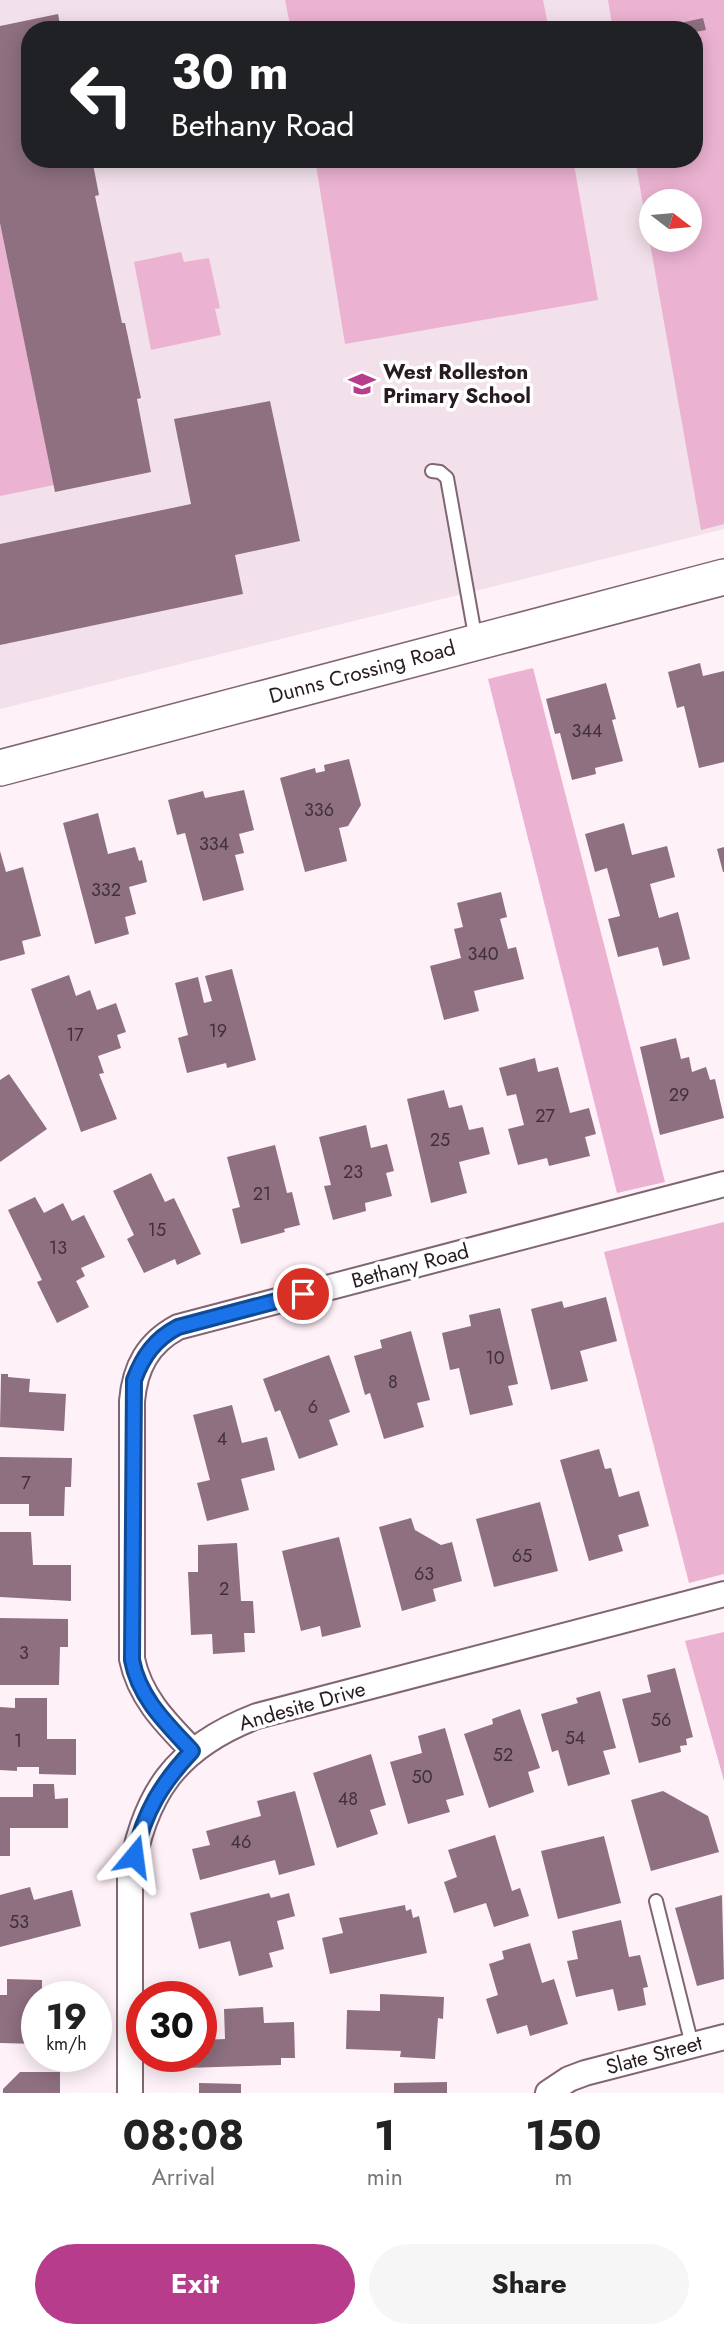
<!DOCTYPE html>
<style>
:root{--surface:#fff;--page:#f6f6f6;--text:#222;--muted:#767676;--accent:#b83c8c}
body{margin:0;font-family:Jost,sans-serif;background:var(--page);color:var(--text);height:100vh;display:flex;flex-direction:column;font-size:26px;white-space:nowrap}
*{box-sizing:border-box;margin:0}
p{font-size:23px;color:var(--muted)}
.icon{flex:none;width:38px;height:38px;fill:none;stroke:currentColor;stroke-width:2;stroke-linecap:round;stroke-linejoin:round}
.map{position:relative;height:2093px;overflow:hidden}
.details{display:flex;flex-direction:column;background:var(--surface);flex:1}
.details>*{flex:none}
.banner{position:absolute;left:21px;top:21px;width:682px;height:147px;border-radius:28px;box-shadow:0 4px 18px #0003;background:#202124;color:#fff;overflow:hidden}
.needle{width:46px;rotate:106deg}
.controls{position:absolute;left:639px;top:189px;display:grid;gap:14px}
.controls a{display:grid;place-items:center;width:63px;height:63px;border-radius:50%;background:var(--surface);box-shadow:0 4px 18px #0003;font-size:35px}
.speed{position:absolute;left:21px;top:1981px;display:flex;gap:14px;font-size:35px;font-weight:700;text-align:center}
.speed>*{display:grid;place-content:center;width:91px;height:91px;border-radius:50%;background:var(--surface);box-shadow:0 4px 18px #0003;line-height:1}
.speed small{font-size:18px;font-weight:400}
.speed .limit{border:10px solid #d22;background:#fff;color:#111}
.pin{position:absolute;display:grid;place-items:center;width:60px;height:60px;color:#fff;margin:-30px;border:4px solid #fff;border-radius:50%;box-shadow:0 2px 7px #0007}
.me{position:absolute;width:77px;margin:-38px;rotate:16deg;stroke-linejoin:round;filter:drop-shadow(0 0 5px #0008)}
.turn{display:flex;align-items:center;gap:24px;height:147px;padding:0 35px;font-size:32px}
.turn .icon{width:91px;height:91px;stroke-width:2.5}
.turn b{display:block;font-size:49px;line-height:60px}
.eta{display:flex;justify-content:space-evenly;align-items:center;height:119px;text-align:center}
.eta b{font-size:42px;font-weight:700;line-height:49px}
.primary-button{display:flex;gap:14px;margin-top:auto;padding:14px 35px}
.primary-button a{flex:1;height:80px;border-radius:42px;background:var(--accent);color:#fff;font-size:28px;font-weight:700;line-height:80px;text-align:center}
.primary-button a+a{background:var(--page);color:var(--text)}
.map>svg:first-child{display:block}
.built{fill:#f2e1ea;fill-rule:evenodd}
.green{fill:#ecb2d2;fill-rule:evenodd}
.building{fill:#8e7080}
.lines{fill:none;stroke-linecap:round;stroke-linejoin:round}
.service-casing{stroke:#826575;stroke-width:16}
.minor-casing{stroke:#826575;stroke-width:28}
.secondary-casing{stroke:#826575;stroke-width:38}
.service{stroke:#fff;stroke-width:12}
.minor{stroke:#fff;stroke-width:24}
.secondary{stroke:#fff;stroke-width:35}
.route-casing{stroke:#114b97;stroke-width:18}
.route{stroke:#1a73e8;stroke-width:12}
.labels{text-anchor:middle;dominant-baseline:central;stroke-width:7;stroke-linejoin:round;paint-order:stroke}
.number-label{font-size:18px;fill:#413039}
.poi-label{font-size:21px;font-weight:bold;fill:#271b21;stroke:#fff;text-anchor:start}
.street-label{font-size:21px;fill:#271b21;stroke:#fff}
</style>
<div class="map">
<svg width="724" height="2093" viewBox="0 0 724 2093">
<rect width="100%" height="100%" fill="#fff1f8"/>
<path class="built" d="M0,0H724V529L0,709ZM30,30H695V159H30ZM651,201H690V240H651Z"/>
<g class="green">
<polygon points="285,0 543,0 549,30 291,30"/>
<path d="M608,0H724V524L701,530L635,159H695V30H613ZM651,201H690V240H651Z"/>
<polygon points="315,159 573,159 598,300 345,344"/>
<polygon points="0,223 54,485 0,496"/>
<polygon points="181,252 184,262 209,258 220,308 215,309 221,335 151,350 134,262"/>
<polygon points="533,668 665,1182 617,1193 488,679"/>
<polygon points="724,1222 724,1574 689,1583 604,1252"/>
<polygon points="724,1632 724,1781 685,1641"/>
</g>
<g class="building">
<polygon points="58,14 61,30 30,30 30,159 92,159 99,195 95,196 122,323 125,323 141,398 137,399 151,472 55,492 0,223 0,26"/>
<polygon points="703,18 706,30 695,32 695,30 649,30"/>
<polygon points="270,401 300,541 235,555 243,594 0,645 0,544 191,504 174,419"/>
<polygon points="700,663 703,676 724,671 724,762 699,768 684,706 677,708 668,672"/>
<polygon points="606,683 616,719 612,720 623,761 595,768 596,774 572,780 560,733 555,734 546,699"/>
<polygon points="349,759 361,805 348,826 339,828 347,861 305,872 280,778 315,768 316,773 325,771 324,765"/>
<polygon points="244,790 254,830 239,834 244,853 235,855 244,890 203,901 185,833 177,835 168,800 203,791 205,798"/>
<polygon points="98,813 108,854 135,847 139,861 142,860 147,882 129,887 136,914 125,917 129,934 95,944 63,823"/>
<polygon points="624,823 632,855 667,846 675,877 650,884 659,918 678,912 690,959 663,966 658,947 618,957 608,919 620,916 607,868 595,872 585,834"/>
<polygon points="724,847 724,872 723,872 717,849"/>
<polygon points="0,851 6,872 23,867 41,936 22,941 25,954 0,961"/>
<polygon points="501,892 507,917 500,919 508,949 516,947 524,979 474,991 479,1011 444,1020 430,966 461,958 454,929 463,927 457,903"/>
<polygon points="232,969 256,1060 227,1068 226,1063 187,1073 178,1038 188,1035 175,983 198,977 204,1003 212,1001 205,976"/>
<polygon points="69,975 76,996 90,990 97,1010 116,1003 126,1032 117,1035 121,1048 98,1056 104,1073 99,1074 117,1119 81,1132 31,989"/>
<polygon points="676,1038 681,1059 689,1057 692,1072 706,1067 710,1080 715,1079 724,1118 660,1135 640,1047"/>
<polygon points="535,1058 538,1072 558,1067 570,1113 589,1108 596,1134 585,1137 590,1156 549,1166 547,1158 518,1165 508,1129 524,1125 516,1094 507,1096 499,1068"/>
<polygon points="9,1074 47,1129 0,1162 0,1080"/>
<polygon points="444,1090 449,1108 462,1105 469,1130 483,1127 490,1154 459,1162 467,1193 431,1203 407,1099"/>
<polygon points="366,1125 371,1148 387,1144 394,1171 386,1173 392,1196 365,1203 366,1211 333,1220 324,1186 331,1185 319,1137"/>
<polygon points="275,1145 287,1193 292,1192 300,1225 284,1229 285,1232 241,1244 232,1209 240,1207 227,1157"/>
<polygon points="151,1173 165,1202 174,1198 201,1254 177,1265 175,1259 144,1273 127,1239 134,1235 113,1191"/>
<polygon points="35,1197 44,1213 63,1203 72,1221 84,1215 105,1257 81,1268 85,1276 76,1281 89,1307 57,1323 37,1282 42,1280 8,1210"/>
<polygon points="606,1297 617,1341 580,1351 588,1381 551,1390 531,1309 562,1301 564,1308"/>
<polygon points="500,1308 518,1384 508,1386 513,1405 470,1415 459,1368 450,1370 442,1333 471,1326 469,1315"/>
<polygon points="411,1331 430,1400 417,1403 424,1427 384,1439 370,1393 365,1395 354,1356 382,1348 380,1340"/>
<polygon points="329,1355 350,1412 329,1420 338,1445 299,1459 280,1410 275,1412 263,1379"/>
<polygon points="1,1374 8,1374 8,1377 30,1379 29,1392 66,1394 64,1431 0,1427"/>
<polygon points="232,1405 242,1443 267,1437 275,1470 241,1479 249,1510 207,1521 197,1483 210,1480 193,1415"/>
<polygon points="599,1449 605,1469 611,1468 619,1497 639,1491 649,1526 618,1535 623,1551 589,1561 560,1460"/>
<polygon points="0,1457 72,1458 71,1487 65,1487 64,1516 29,1516 29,1504 0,1504"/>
<polygon points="540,1502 558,1571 494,1587 476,1519"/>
<polygon points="411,1518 415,1530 441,1545 452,1542 462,1581 433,1589 436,1601 402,1611 379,1527"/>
<polygon points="0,1532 31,1532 33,1565 71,1565 71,1601 0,1597"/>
<polygon points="339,1537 361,1627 322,1637 320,1626 301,1631 282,1551"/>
<polygon points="237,1543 241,1601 253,1601 255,1633 244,1633 245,1652 213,1654 212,1634 191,1635 188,1572 198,1572 198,1545"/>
<polygon points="0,1618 68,1619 68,1647 60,1647 59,1685 0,1685"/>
<polygon points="675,1668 693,1737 686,1739 687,1745 680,1746 681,1752 639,1763 622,1699 651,1692 647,1675"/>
<polygon points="600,1691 616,1748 603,1751 610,1774 568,1786 558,1750 552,1752 541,1714 578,1703 576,1698"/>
<polygon points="15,1698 47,1698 47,1739 76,1739 76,1775 39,1774 39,1767 17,1767 17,1771 0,1770 0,1707 15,1708"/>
<polygon points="520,1709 540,1768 528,1772 534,1792 489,1808 464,1734 493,1724 492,1719"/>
<polygon points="445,1728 464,1795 446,1800 450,1812 408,1824 390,1762 422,1753 418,1736"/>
<polygon points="371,1754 386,1805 370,1810 378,1834 337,1848 313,1773"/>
<polygon points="33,1784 54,1784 55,1799 68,1798 68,1828 10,1828 10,1856 0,1856 0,1797 33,1797"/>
<polygon points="295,1791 315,1865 279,1875 275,1860 200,1880 192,1849 210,1845 206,1831 261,1816 257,1801"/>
<polygon points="663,1791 708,1816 719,1852 651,1871 631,1800"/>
<polygon points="495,1835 512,1891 520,1888 529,1916 494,1927 486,1903 454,1913 444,1882 457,1877 448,1850"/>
<polygon points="604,1836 621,1903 558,1919 541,1851"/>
<polygon points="30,1887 34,1900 72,1890 81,1926 0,1947 0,1895"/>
<polygon points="269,1893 271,1898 289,1893 295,1916 277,1921 284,1949 269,1953 273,1967 239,1976 230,1941 199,1949 190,1913"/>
<polygon points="722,1895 724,1979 697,1986 675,1908"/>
<polygon points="405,1905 406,1911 411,1909 413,1918 419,1916 427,1953 330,1974 322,1938 343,1933 339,1918"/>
<polygon points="621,1920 629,1957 640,1955 648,1987 643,1988 646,2005 618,2011 613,1989 576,1997 567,1961 578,1959 572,1931"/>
<polygon points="530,1943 542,1983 554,1979 568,2024 530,2036 527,2025 497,2034 486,1999 498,1995 489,1964 504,1959 502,1951"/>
<polygon points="7,1979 42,1980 42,1997 37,1997 37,2044 0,2043 0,1995 7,1995"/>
<polygon points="380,1994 444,1997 443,2019 438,2018 435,2059 400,2057 401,2051 346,2049 347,2010 380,2011"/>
<polygon points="263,2007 264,2023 294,2022 295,2058 281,2058 281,2065 185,2068 185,2056 201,2056 201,2040 225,2039 224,2009"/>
<polygon points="20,2072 60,2072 60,2093 3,2093 3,2089"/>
<polygon points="447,2082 447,2093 394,2093 394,2083"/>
<polygon points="199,2083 241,2084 241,2093 199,2093"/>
</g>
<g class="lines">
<defs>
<g id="service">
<polyline points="432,471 440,472 447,478 476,641"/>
<polyline points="656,1901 692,2045"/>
</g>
<g id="minor">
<path d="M193,1751C167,1724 140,1698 132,1659V1401C135,1367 148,1343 178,1327L724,1184"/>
<path d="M130,2093V1879C143,1794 176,1747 257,1716L724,1594"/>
<polyline points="548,2093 569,2079 585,2073 724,2037"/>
</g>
<polyline id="secondary" points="0,768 724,577"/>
</defs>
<use href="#service" class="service-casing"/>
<use href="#minor" class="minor-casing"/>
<use href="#secondary" class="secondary-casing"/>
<use href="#service" class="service"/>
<use href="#minor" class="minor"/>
<use href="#secondary" class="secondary"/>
</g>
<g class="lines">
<defs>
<path id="route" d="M134,1856C145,1811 161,1784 192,1751C167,1724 139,1698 132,1660L134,1380C143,1356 155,1339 178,1327L303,1294"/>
</defs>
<use href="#route" class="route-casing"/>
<use href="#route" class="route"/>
</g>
<defs>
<symbol id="school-bare" viewBox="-9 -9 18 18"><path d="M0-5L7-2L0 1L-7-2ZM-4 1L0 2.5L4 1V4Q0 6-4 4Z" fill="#b83c8c" stroke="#fff" stroke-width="2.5" paint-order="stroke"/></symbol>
</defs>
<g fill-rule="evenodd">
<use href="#school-bare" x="343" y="365" width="38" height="38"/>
</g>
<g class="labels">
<g class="number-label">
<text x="587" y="731">344</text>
<text x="319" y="810">336</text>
<text x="214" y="844">334</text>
<text x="106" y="890">332</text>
<text x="483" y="954">340</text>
<text x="218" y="1031">19</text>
<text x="75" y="1035">17</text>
<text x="679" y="1095">29</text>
<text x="545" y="1116">27</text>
<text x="440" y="1140">25</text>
<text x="353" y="1172">23</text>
<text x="262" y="1194">21</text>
<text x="157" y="1230">15</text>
<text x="58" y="1248">13</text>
<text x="495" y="1358">10</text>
<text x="393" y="1382">8</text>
<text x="313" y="1407">6</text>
<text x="222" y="1439">4</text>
<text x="26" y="1483">7</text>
<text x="522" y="1556">65</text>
<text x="424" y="1574">63</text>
<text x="224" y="1589">2</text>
<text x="24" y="1653">3</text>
<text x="661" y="1720">56</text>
<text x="575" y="1738">54</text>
<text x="18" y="1741">1</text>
<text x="503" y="1755">52</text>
<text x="422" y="1777">50</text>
<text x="348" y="1799">48</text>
<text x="241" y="1842">46</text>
<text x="19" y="1922">53</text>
</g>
<g class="poi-label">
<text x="383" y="372">West Rolleston<tspan x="383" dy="24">Primary School</tspan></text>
</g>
<g class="street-label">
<text transform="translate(362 672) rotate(-15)">Dunns Crossing Road</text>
<text transform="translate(410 1266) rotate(-15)">Bethany Road</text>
<text transform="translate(302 1706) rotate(-16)">Andesite Drive</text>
<text transform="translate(654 2055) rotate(-15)">Slate Street</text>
</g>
</g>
</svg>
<div class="controls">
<a><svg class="needle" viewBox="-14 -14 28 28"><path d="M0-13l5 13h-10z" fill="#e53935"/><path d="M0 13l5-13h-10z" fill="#767676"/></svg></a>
</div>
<div class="speed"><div>19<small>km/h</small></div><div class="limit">30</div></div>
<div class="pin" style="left:303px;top:1294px;background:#d93025"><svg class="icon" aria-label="arrive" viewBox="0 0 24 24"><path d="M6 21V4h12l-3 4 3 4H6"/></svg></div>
<svg class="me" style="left:134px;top:1856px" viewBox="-20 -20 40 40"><path d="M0-17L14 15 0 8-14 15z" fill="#1a73e8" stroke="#fff" stroke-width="4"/></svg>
<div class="banner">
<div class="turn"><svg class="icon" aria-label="left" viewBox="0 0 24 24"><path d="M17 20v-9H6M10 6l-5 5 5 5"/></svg><div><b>30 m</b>Bethany Road</div></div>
</div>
</div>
<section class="details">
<div class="eta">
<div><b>08:08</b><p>Arrival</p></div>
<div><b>1</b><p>min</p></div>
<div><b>150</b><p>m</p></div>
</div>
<div class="primary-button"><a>Exit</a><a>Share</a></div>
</section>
